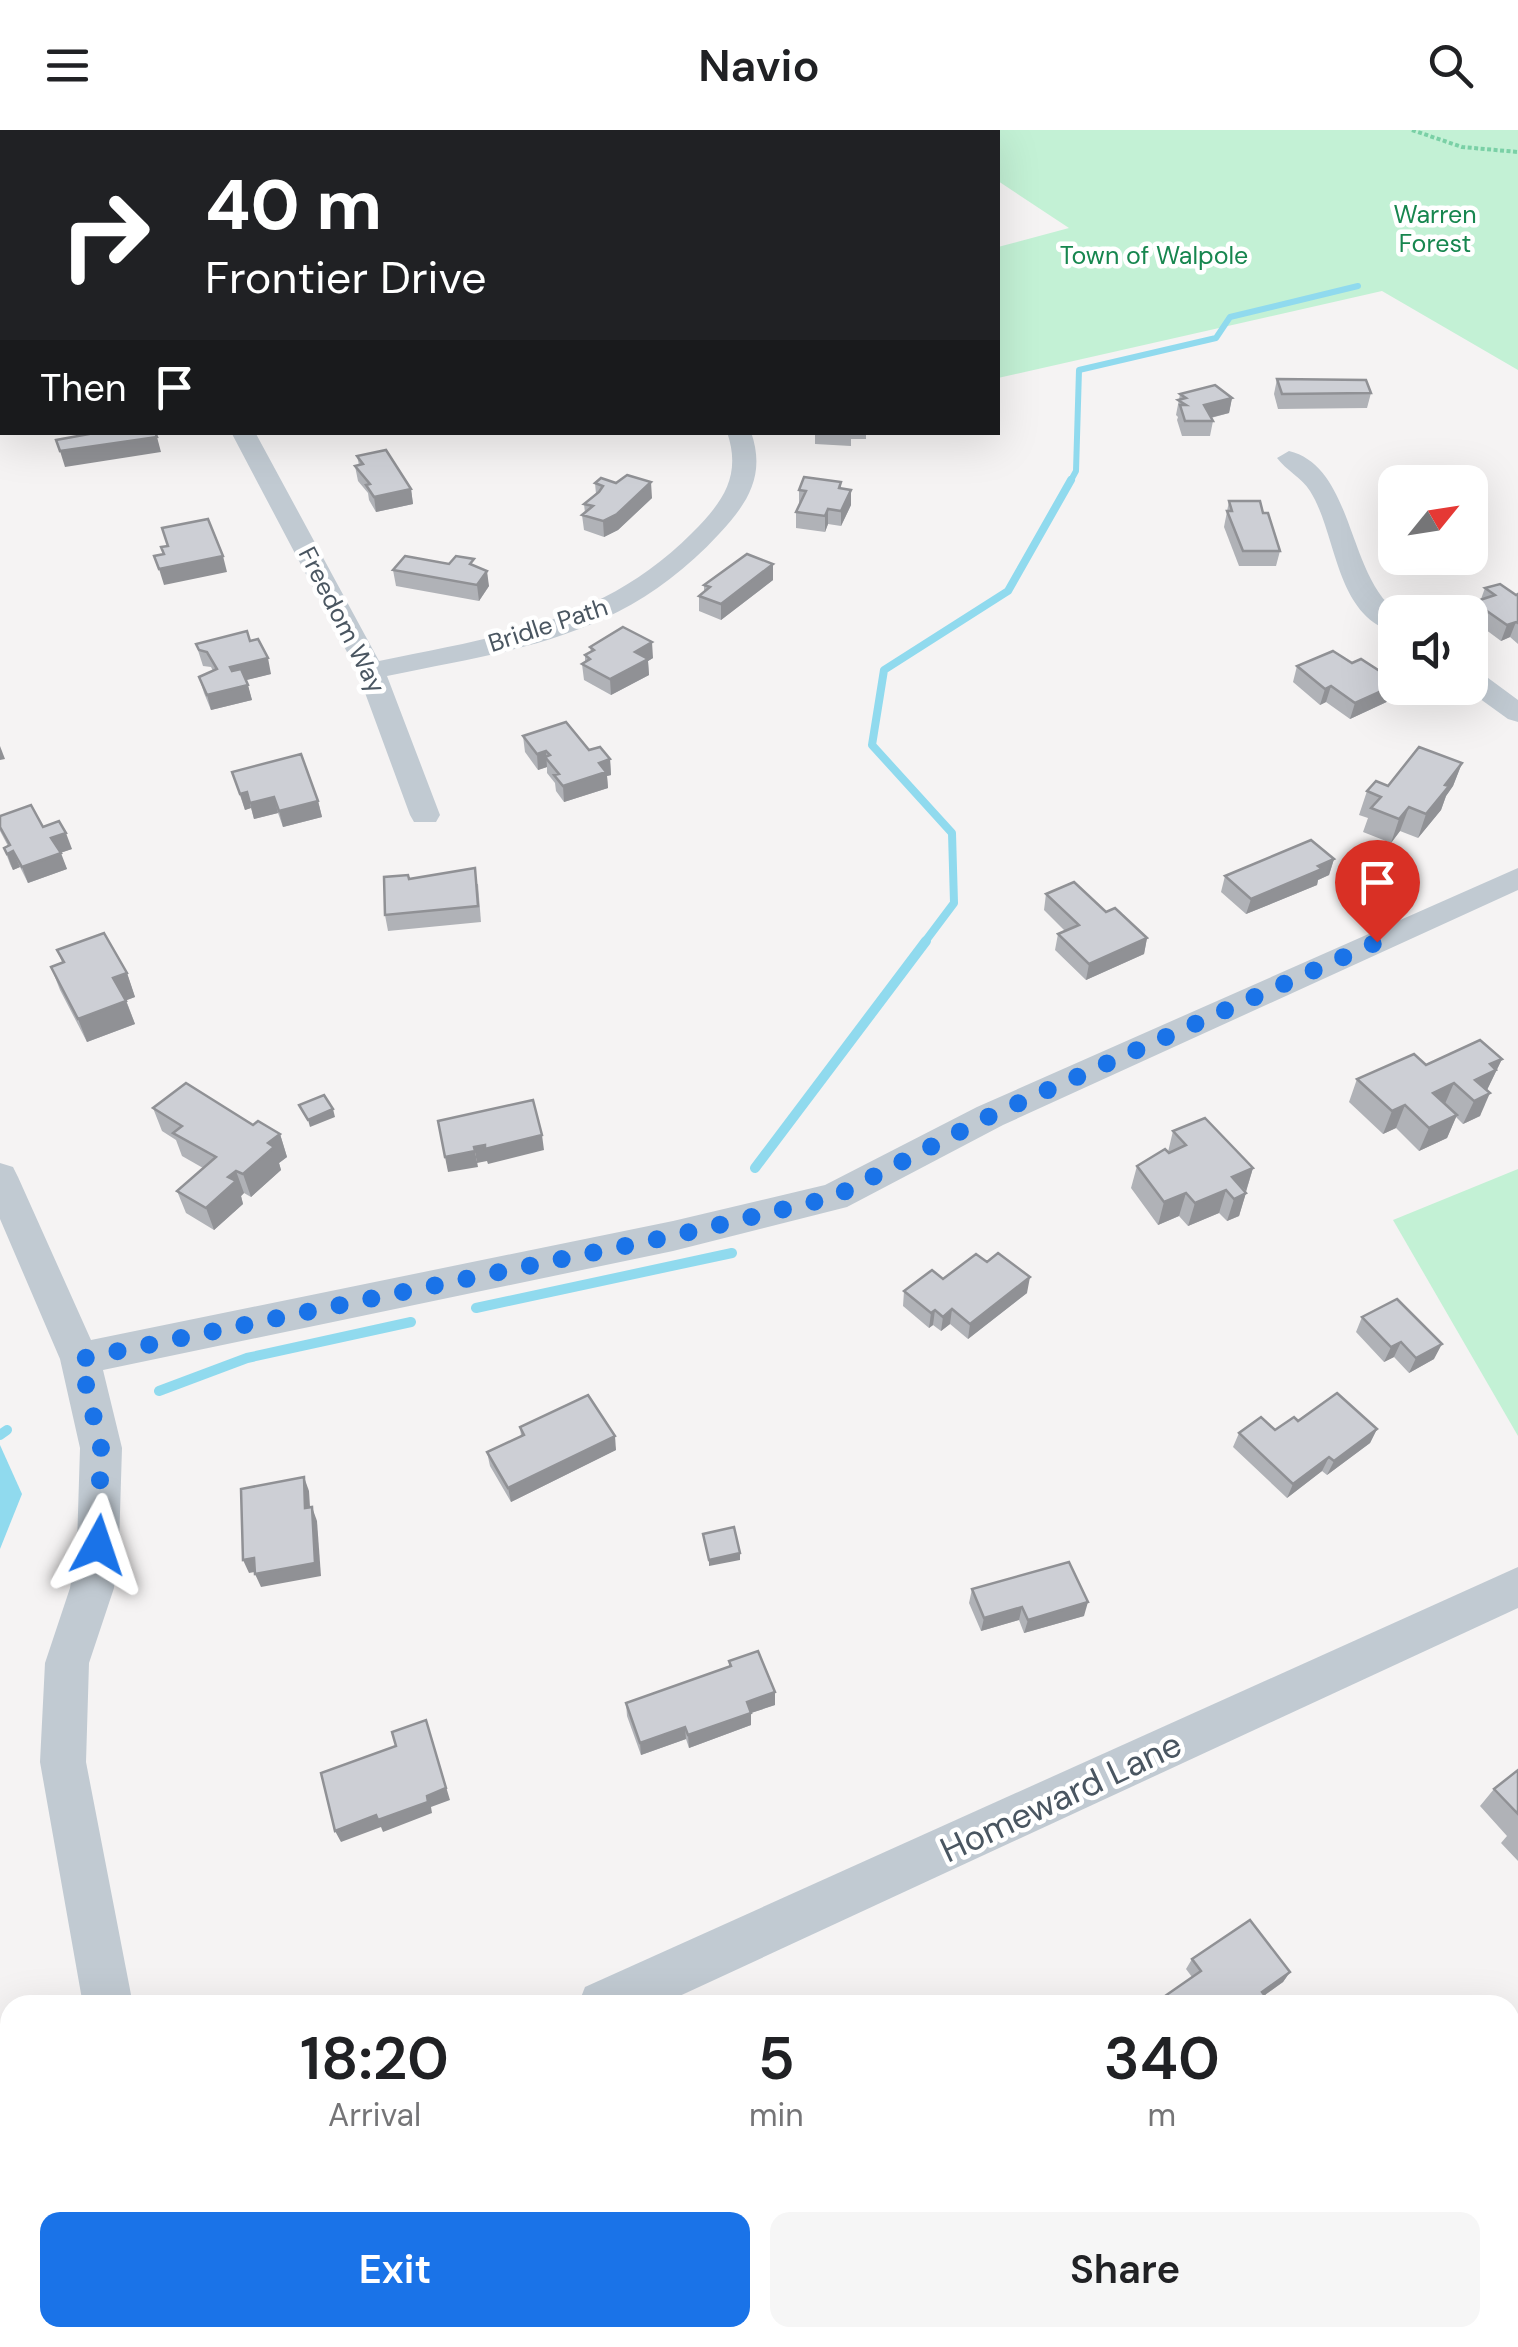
<!DOCTYPE html>
<style>
:root{--surface:#fff;--page:#f6f6f6;--text:#202124;--muted:#757577;--accent:#1a73e8}
body{margin:0;font-family:"DM Sans",sans-serif;background:var(--page);color:var(--text);height:100vh;display:flex;flex-direction:column;font-size:38px;white-space:nowrap}
*{box-sizing:border-box;margin:0}
p{font-size:32px;color:var(--muted)}
.icon{flex:none;width:55px;height:55px;fill:none;stroke:currentColor;stroke-width:2;stroke-linecap:round;stroke-linejoin:round}
.map{position:relative;flex:1;overflow:hidden}
.side{position:absolute;left:0px;top:1865px;width:1520px;height:352px;display:flex;flex-direction:column;background:var(--surface);border-radius:30px 30px 0 0;box-shadow:0 10px 40px #0002}
.side>*{flex:none}
.banner{position:absolute;left:0px;top:0px;width:1000px;height:305px;box-shadow:0 10px 40px #0002;background:#202124;color:#fff;overflow:hidden}
.needle{width:65px;rotate:60deg}
.tools{position:absolute;left:1378px;top:335px;display:grid;gap:20px}
.tools a{display:grid;place-items:center;width:110px;height:110px;border-radius:20px;background:var(--surface);box-shadow:0 10px 40px #0002;font-size:50px}
.pin{position:absolute;display:grid;place-items:center;width:85px;height:85px;color:#fff;margin:-102px -42px;border-radius:50% 50% 50% 0;rotate:-45deg;box-shadow:0 0 10px #0007}
.pin .icon{rotate:45deg}
.me{position:absolute;width:110px;margin:-55px;rotate:5deg;stroke-linejoin:round;filter:drop-shadow(0 0 8px #0008)}
.turn{display:flex;align-items:center;gap:35px;height:210px;padding:0 40px;font-size:45px}
.turn .icon{width:130px;height:130px;stroke-width:2.5}
.turn b{display:block;font-size:70px;line-height:85px}
.then{display:flex;align-items:center;height:95px;padding:0 40px;background:#0003;gap:20px;font-size:38px}
.eta{display:flex;justify-content:space-evenly;align-items:center;height:170px;text-align:center}
.eta b{font-size:60px;font-weight:600;line-height:70px}
.cta{display:flex;gap:20px;margin-top:auto;padding:20px 40px}
.cta a{flex:1;height:115px;border-radius:20px;background:var(--accent);color:#fff;font-size:40px;font-weight:600;line-height:115px;text-align:center}
.cta a+a{background:var(--page);color:var(--text)}
header{display:flex;justify-content:space-between;align-items:center;height:130px;padding:0 40px;background:var(--surface);font-size:45px;font-weight:600}
.map>svg:first-child{display:block}
.green{fill:#c3f1d5}
.water{fill:#90daee}
.lines{fill:none;stroke-linecap:round;stroke-linejoin:round}
.stream-far2{stroke:#90daee;stroke-width:6}
.stream-far1{stroke:#90daee;stroke-width:8}
.stream{stroke:#90daee;stroke-width:10}
.path{stroke:#7ad0a6;stroke-width:4;stroke-dasharray:4 2.5;stroke-linecap:butt}
.minor{fill:#c1cad2;fill-rule:evenodd}
.wall{fill:#b0b2b7}
.shaded-wall{fill:#909195}
.building{fill:#cdcfd5;stroke:#909195;stroke-width:2.5}
.route{stroke:#1a73e8;stroke-width:18;stroke-dasharray:0 32.4}
.labels{text-anchor:middle;dominant-baseline:central;stroke-width:9;stroke-linejoin:round;paint-order:stroke}
.far-park-label{font-size:25px;fill:#17864f;stroke:#fff}
.far-street-label{font-size:25px;fill:#4a5661;stroke:#fff}
.near-street-label{font-size:35px;fill:#4a5661;stroke:#fff}
</style>
<header><svg class="icon" aria-label="menu" viewBox="0 0 24 24"><path d="M4 6h16M4 12h16M4 18h16"/></svg>Navio<svg class="icon" aria-label="search" viewBox="0 0 24 24"><circle cx="10" cy="10" r="6"/><path d="M15 15l6 6"/></svg></header>
<div class="map">
<svg width="1518" height="2217" viewBox="0 0 1518 2217">
<rect width="100%" height="100%" fill="#f5f3f3"/>
<g class="green">
<polygon points="920,0 1518,0 1518,240 1382,161 998,248 998,117 1069,98 998,51 998,2"/>
<polygon points="1518,1039 1518,1306 1393,1090"/>
</g>
<polygon class="water" points="0,1315 22,1364 0,1419"/>
<g class="lines">
<polyline class="stream-far2" points="1070,352 1076,341 1079,240 1216,208 1230,187 1358,156"/>
<polyline class="stream-far1" points="924,813 954,773 952,703 872,615 884,540 1008,461 1071,350"/>
<g class="stream">
<polyline points="755,1038 926,811"/>
<polyline points="476,1178 732,1123"/>
<polyline points="159,1261 247,1228 411,1192"/>
<polyline points="0,1305 7,1300"/>
</g>
<polyline class="path" points="1412,0 1462,17 1518,22"/>
<g class="minor">
<polygon points="423,0 442,0 443,2 424,2"/>
<path d="M231,302H255L379,531C499,506 602,493 692,403C723,372 742,346 727,302H751C766,345 748,373 719,404C623,508 518,519 387,546L440,685L436,692H414L410,685L357,541Z"/>
<path d="M1289,321C1354,337 1347,445 1397,482L1395,502C1335,487 1337,403 1310,361C1302,348 1286,340 1277,328Z"/>
<polygon points="1470,540 1480,542 1518,570 1518,592 1508,589 1465,558 1470,558"/>
<polygon points="1518,738 1518,760 1003,995 847,1077 673,1121 103,1240 122,1318 119,1415 114,1458 89,1533 86,1632 133,1875 83,1875 40,1632 45,1533 70,1458 77,1415 80,1318 60,1229 0,1089 0,1033 13,1037 18,1047 91,1210 673,1091 825,1055 977,977"/>
<polygon points="1518,1437 1518,1478 660,1875 578,1875 585,1857"/>
<polygon points="10,2118 10,2173 0,2178 0,2122"/>
<polygon points="666,2208 723,2208 727,2217 670,2217"/>
</g>
</g>
<g class="wall">
<polygon points="312,0 345,0 343,2 313,2"/>
<polygon points="1277,249 1371,263 1367,278 1278,279 1274,264"/>
<polygon points="1180,264 1232,268 1229,283 1211,288 1213,291 1210,306 1182,306 1177,290 1178,287 1176,285"/>
<polygon points="815,302 866,302 866,309 851,309 851,316 815,314"/>
<polygon points="357,326 411,359 413,374 376,382 369,370 368,363 358,351 355,336 359,335"/>
<polygon points="841,352 841,358 851,375 841,396 828,394 825,402 796,398 796,382 799,375 799,360"/>
<polygon points="595,353 652,368 618,400 604,407 584,400 582,385 585,383 584,374 596,364"/>
<polygon points="1229,371 1263,383 1280,421 1276,436 1239,436 1224,397"/>
<polygon points="1393,379 1395,379 1395,414 1389,394"/>
<polygon points="1399,428 1441,428 1439,433 1401,432"/>
<polygon points="449,434 475,435 489,456 479,471 396,456 393,440"/>
<polygon points="773,450 721,490 699,481 699,466 704,462 704,455"/>
<polygon points="1485,458 1516,465 1518,464 1518,514 1510,507 1501,511 1470,488 1474,472 1481,469"/>
<polygon points="250,511 271,544 246,550 252,570 211,580 204,563 199,547 213,541 211,537 203,536 196,514"/>
<polygon points="590,517 653,528 648,531 649,545 611,565 584,550 582,534 585,532 585,525 591,522"/>
<polygon points="1352,533 1397,558 1393,569 1350,589 1326,572 1320,575 1293,552 1297,536"/>
<polygon points="523,606 589,620 610,629 611,645 607,646 608,658 564,672 556,661 555,653 547,643 547,637 538,640 525,622"/>
<polygon points="1462,633 1453,656 1446,666 1441,680 1418,708 1400,701 1391,713 1363,702 1368,688 1359,685 1367,661 1388,656"/>
<polygon points="232,642 318,671 322,687 283,697 278,683 254,689 251,678 245,680"/>
<polygon points="0,686 43,697 72,719 60,723 67,739 28,753 20,737 13,740 10,734 4,718 8,716 0,701"/>
<polygon points="1334,729 1329,745 1318,750 1317,755 1246,784 1221,762 1225,746"/>
<polygon points="409,749 478,754 481,792 388,801 385,785"/>
<polygon points="1046,764 1147,808 1144,824 1086,850 1055,820 1058,804 1065,801 1044,780"/>
<polygon points="57,820 127,843 135,867 126,870 135,894 87,912 60,860 51,837 62,832"/>
<polygon points="1502,929 1487,960 1480,986 1463,994 1456,987 1447,1008 1419,1021 1396,998 1383,1004 1349,972 1357,949 1426,935"/>
<polygon points="153,978 253,995 280,1004 287,1027 279,1033 281,1040 251,1067 244,1063 241,1066 243,1074 214,1100 186,1083 177,1061 203,1038 182,1026 176,1010 162,1001"/>
<polygon points="1173,1001 1253,1038 1239,1086 1227,1091 1219,1083 1188,1096 1179,1086 1158,1095 1131,1058 1137,1036 1168,1022"/>
<polygon points="943,1149 1027,1163 968,1209 950,1194 941,1201 933,1195 929,1198 903,1176 904,1161"/>
<polygon points="1362,1187 1434,1229 1409,1243 1394,1227 1384,1232 1356,1202"/>
<polygon points="1298,1291 1377,1299 1370,1313 1327,1345 1322,1341 1287,1368 1233,1317 1239,1303 1275,1300"/>
<polygon points="520,1297 616,1320 511,1372 490,1336 487,1322 521,1306"/>
<polygon points="972,1459 1084,1486 1024,1503 1019,1490 981,1501 969,1473"/>
<polygon points="729,1531 775,1562 775,1575 751,1583 751,1595 689,1618 686,1609 641,1625 627,1586 626,1573 729,1537"/>
<polygon points="1518,1640 1518,1731 1501,1713 1507,1706 1480,1676 1494,1659"/>
<polygon points="1192,1829 1290,1842 1283,1852 1265,1865 1272,1875 1159,1875 1165,1866 1192,1847 1186,1839"/>
</g>
<g class="shaded-wall">
<polygon points="2,61 2,76 0,77 0,62"/>
<polygon points="2,166 2,182 0,182 0,167"/>
<polygon points="1232,268 1229,283 1201,290 1204,275"/>
<polygon points="157,307 161,322 65,337 60,321"/>
<polygon points="651,352 652,368 618,400 604,407 603,391"/>
<polygon points="411,359 413,374 376,382 374,367"/>
<polygon points="851,360 851,375 841,396 841,381"/>
<polygon points="828,379 828,394 825,402 825,386"/>
<polygon points="223,426 227,442 164,455 159,439"/>
<polygon points="773,434 773,450 721,490 721,474"/>
<polygon points="487,441 489,456 479,471 477,455"/>
<polygon points="1516,492 1510,507 1501,511 1507,495"/>
<polygon points="652,512 653,528 648,531 649,545 611,565 610,549 635,522"/>
<polygon points="268,528 271,544 234,553 230,537"/>
<polygon points="248,555 252,570 211,580 207,565"/>
<polygon points="1395,555 1395,558 1397,558 1393,569 1350,589 1355,573"/>
<polygon points="1331,556 1326,572 1320,575 1325,559"/>
<polygon points="0,616 5,629 0,630"/>
<polygon points="546,621 547,637 538,640 537,624"/>
<polygon points="610,629 611,645 607,646 608,658 564,672 563,656 599,633"/>
<polygon points="1462,633 1453,656 1446,666 1441,680 1418,708 1426,684 1445,655"/>
<polygon points="247,662 251,678 245,680 240,664"/>
<polygon points="274,667 278,683 254,689 250,673"/>
<polygon points="318,671 322,687 283,697 279,681"/>
<polygon points="1409,677 1400,701 1391,713 1399,689"/>
<polygon points="66,703 72,719 57,724 51,708"/>
<polygon points="13,721 20,737 13,740 7,724"/>
<polygon points="61,723 67,739 28,753 22,737"/>
<polygon points="1334,729 1329,745 1318,750 1317,755 1246,784 1251,769"/>
<polygon points="1147,808 1144,824 1086,850 1089,834"/>
<polygon points="127,843 135,867 122,872 113,848"/>
<polygon points="126,871 135,894 87,912 78,889"/>
<polygon points="1502,929 1485,964 1475,950 1490,934"/>
<polygon points="1454,953 1444,976 1433,963"/>
<polygon points="1490,963 1480,986 1463,994 1474,971"/>
<polygon points="1405,975 1396,998 1383,1004 1392,981"/>
<polygon points="333,979 335,987 310,997 308,990"/>
<polygon points="1457,985 1447,1008 1419,1021 1429,998"/>
<polygon points="280,1004 287,1027 279,1033 281,1040 251,1067 243,1044 268,1013"/>
<polygon points="542,1005 544,1020 488,1034 487,1031 477,1033 474,1017"/>
<polygon points="475,1021 478,1037 448,1042 445,1027"/>
<polygon points="1253,1038 1246,1061 1232,1047"/>
<polygon points="236,1041 244,1063 241,1066 243,1074 214,1100 206,1078 228,1047"/>
<polygon points="1226,1060 1219,1083 1188,1096 1195,1073"/>
<polygon points="1186,1063 1179,1086 1158,1095 1164,1072"/>
<polygon points="1246,1063 1239,1086 1227,1091 1234,1069"/>
<polygon points="1030,1147 1027,1163 968,1209 970,1194"/>
<polygon points="952,1179 950,1194 941,1201 943,1187"/>
<polygon points="935,1180 933,1195 929,1198 931,1183"/>
<polygon points="1401,1212 1394,1227 1384,1232 1391,1217"/>
<polygon points="1442,1214 1434,1229 1409,1243 1416,1228"/>
<polygon points="1377,1299 1370,1313 1327,1345 1334,1331"/>
<polygon points="615,1306 616,1320 511,1372 508,1358"/>
<polygon points="1329,1327 1322,1341 1287,1368 1293,1354"/>
<polygon points="304,1347 309,1361 311,1392 305,1378"/>
<polygon points="312,1377 317,1391 321,1446 261,1457 255,1444"/>
<polygon points="740,1423 740,1430 709,1436 709,1430"/>
<polygon points="254,1428 260,1441 249,1443 243,1430"/>
<polygon points="1088,1472 1084,1486 1024,1503 1028,1490"/>
<polygon points="1022,1477 1019,1490 981,1501 984,1488"/>
<polygon points="775,1562 775,1575 751,1583 751,1595 689,1618 688,1605 747,1572"/>
<polygon points="426,1590 450,1670 431,1677 432,1683 383,1702 381,1697 341,1712 335,1701 427,1666"/>
<polygon points="685,1597 686,1609 641,1625 640,1613"/>
<polygon points="1290,1842 1283,1852 1255,1872 1262,1862"/>
</g>
<g class="building">
<polygon points="2,45 2,61 0,62 0,46"/>
<polygon points="2,131 2,166 0,167 0,133"/>
<polygon points="1277,249 1366,250 1371,263 1282,264"/>
<polygon points="1215,255 1232,268 1204,275 1213,291 1185,291 1180,275 1186,275 1178,270 1186,268 1180,264"/>
<polygon points="100,302 155,302 157,307 60,321 56,310"/>
<polygon points="386,320 411,359 374,367 366,355 370,354 355,336 363,334 357,326"/>
<polygon points="627,345 651,352 617,384 603,391 582,385 593,376 584,374 599,362 603,356 595,353 601,348 616,353"/>
<polygon points="804,347 841,352 839,358 851,360 841,381 828,379 825,386 796,382 806,361 799,360"/>
<polygon points="1229,371 1260,371 1263,383 1268,383 1280,421 1243,421 1227,381 1232,381"/>
<polygon points="208,389 223,426 159,439 154,426 164,424 161,417 168,416 162,398"/>
<polygon points="747,424 773,434 721,474 699,466 710,457 704,455"/>
<polygon points="405,426 449,434 456,426 474,429 470,434 487,441 477,455 393,440"/>
<polygon points="1500,454 1516,465 1518,464 1518,493 1516,492 1507,495 1474,472 1495,465 1485,458"/>
<polygon points="623,497 652,512 635,522 648,529 610,549 582,534 590,529 585,525 594,520 590,517"/>
<polygon points="247,501 250,511 258,509 268,528 230,537 232,541 241,539 248,555 207,565 199,547 217,539 207,522 199,520 196,514"/>
<polygon points="1333,521 1352,533 1361,529 1395,551 1395,555 1355,573 1331,556 1325,559 1297,536"/>
<polygon points="566,592 589,620 600,617 610,629 599,633 606,642 563,656 554,645 559,644 545,627 550,625 546,621 537,624 523,606"/>
<polygon points="1419,617 1462,633 1445,655 1449,656 1426,684 1409,677 1399,689 1371,678 1381,667 1367,661 1376,651 1388,656"/>
<polygon points="301,624 318,671 279,681 274,667 250,673 247,662 240,664 232,642"/>
<polygon points="31,675 43,697 59,691 66,703 51,708 61,723 22,737 13,721 7,724 4,718 10,715 0,697 0,686"/>
<polygon points="1311,710 1334,729 1318,736 1322,739 1251,769 1225,746"/>
<polygon points="475,738 478,776 385,785 384,747 408,745 409,749"/>
<polygon points="1074,752 1106,782 1115,778 1147,808 1089,834 1058,804 1079,795 1046,764"/>
<polygon points="104,803 127,843 113,848 126,871 78,889 51,837 64,832 57,820"/>
<polygon points="1480,910 1502,929 1490,934 1496,940 1475,950 1490,963 1474,971 1454,953 1433,963 1457,985 1429,998 1405,975 1392,981 1357,949 1414,924 1426,935"/>
<polygon points="186,953 253,995 258,991 280,1004 268,1013 274,1017 243,1044 236,1041 228,1047 236,1051 206,1078 177,1061 216,1027 173,1003 182,996 153,978"/>
<polygon points="324,965 333,979 308,990 299,975"/>
<polygon points="533,970 542,1005 485,1019 485,1015 474,1017 475,1021 445,1027 438,991"/>
<polygon points="1205,988 1253,1038 1232,1047 1246,1063 1234,1069 1226,1060 1195,1073 1186,1063 1164,1072 1137,1036 1165,1019 1169,1023 1186,1015 1173,1001"/>
<polygon points="998,1123 1030,1147 970,1194 952,1179 943,1187 935,1180 931,1183 904,1161 932,1140 943,1149 976,1124 987,1132"/>
<polygon points="1397,1169 1442,1214 1416,1228 1401,1212 1391,1217 1362,1187"/>
<polygon points="1337,1263 1377,1299 1334,1331 1329,1327 1293,1354 1239,1303 1261,1287 1275,1300 1294,1287 1298,1291"/>
<polygon points="588,1265 615,1306 508,1358 487,1322 524,1305 520,1297"/>
<polygon points="304,1347 305,1378 312,1377 315,1433 255,1444 254,1428 243,1430 241,1359"/>
<polygon points="734,1397 740,1423 709,1430 703,1404"/>
<polygon points="1069,1432 1088,1472 1028,1490 1022,1477 984,1488 972,1459"/>
<polygon points="758,1521 775,1562 747,1572 751,1583 688,1605 685,1597 640,1613 626,1573 731,1536 729,1531"/>
<polygon points="426,1590 446,1658 427,1666 428,1672 378,1690 376,1685 335,1701 321,1643 396,1616 392,1602"/>
<polygon points="1518,1640 1518,1684 1494,1659"/>
<polygon points="1250,1790 1290,1842 1262,1862 1272,1875 1246,1875 1245,1873 1243,1875 1171,1875 1165,1866 1201,1841 1192,1829"/>
</g>
<g class="lines">
<polyline class="route" points="98,1415 101,1318 80,1229 673,1106 834,1067 990,986 1377,812"/>
</g>
<g class="labels">
<g class="far-park-label">
<text x="1435" y="84">Warren<tspan x="1435" dy="29">Forest</tspan></text>
<text x="1154" y="125">Town of Walpole</text>
</g>
<g class="far-street-label">
<text transform="translate(342 490) rotate(63)">Freedom Way</text>
<text transform="translate(548 495) rotate(-18)">Bridle Path</text>
</g>
<g class="near-street-label">
<text transform="translate(1061 1667) rotate(-25)">Homeward Lane</text>
</g>
</g>
</svg>
<div class="tools">
<a><svg class="needle" viewBox="-14 -14 28 28"><path d="M0-13l5 13h-10z" fill="#e53935"/><path d="M0 13l5-13h-10z" fill="#757577"/></svg></a>
<a><svg class="icon" aria-label="sound" viewBox="0 0 24 24"><path d="M4 9h4l5-4v14l-5-4H4zM17 9q2 3 0 6"/></svg></a>
</div>
<div class="pin" style="left:1377px;top:812px;background:#d93025"><svg class="icon" aria-label="arrive" viewBox="0 0 24 24"><path d="M6 21V4h12l-3 4 3 4H6"/></svg></div>
<svg class="me" style="left:98px;top:1415px" viewBox="-20 -20 40 40"><path d="M0-17L14 15 0 8-14 15z" fill="#1a73e8" stroke="#fff" stroke-width="4"/></svg>
<div class="banner">
<div class="turn"><svg class="icon" aria-label="right" viewBox="0 0 24 24"><path d="M7 20v-9h11M14 6l5 5-5 5"/></svg><div><b>40 m</b>Frontier Drive</div></div>
<div class="then">Then<svg class="icon" aria-label="arrive" viewBox="0 0 24 24"><path d="M6 21V4h12l-3 4 3 4H6"/></svg></div>
</div>
<section class="side">
<div class="eta">
<div><b>18:20</b><p>Arrival</p></div>
<div><b>5</b><p>min</p></div>
<div><b>340</b><p>m</p></div>
</div>
<div class="cta"><a>Exit</a><a>Share</a></div>
</section>
</div>
